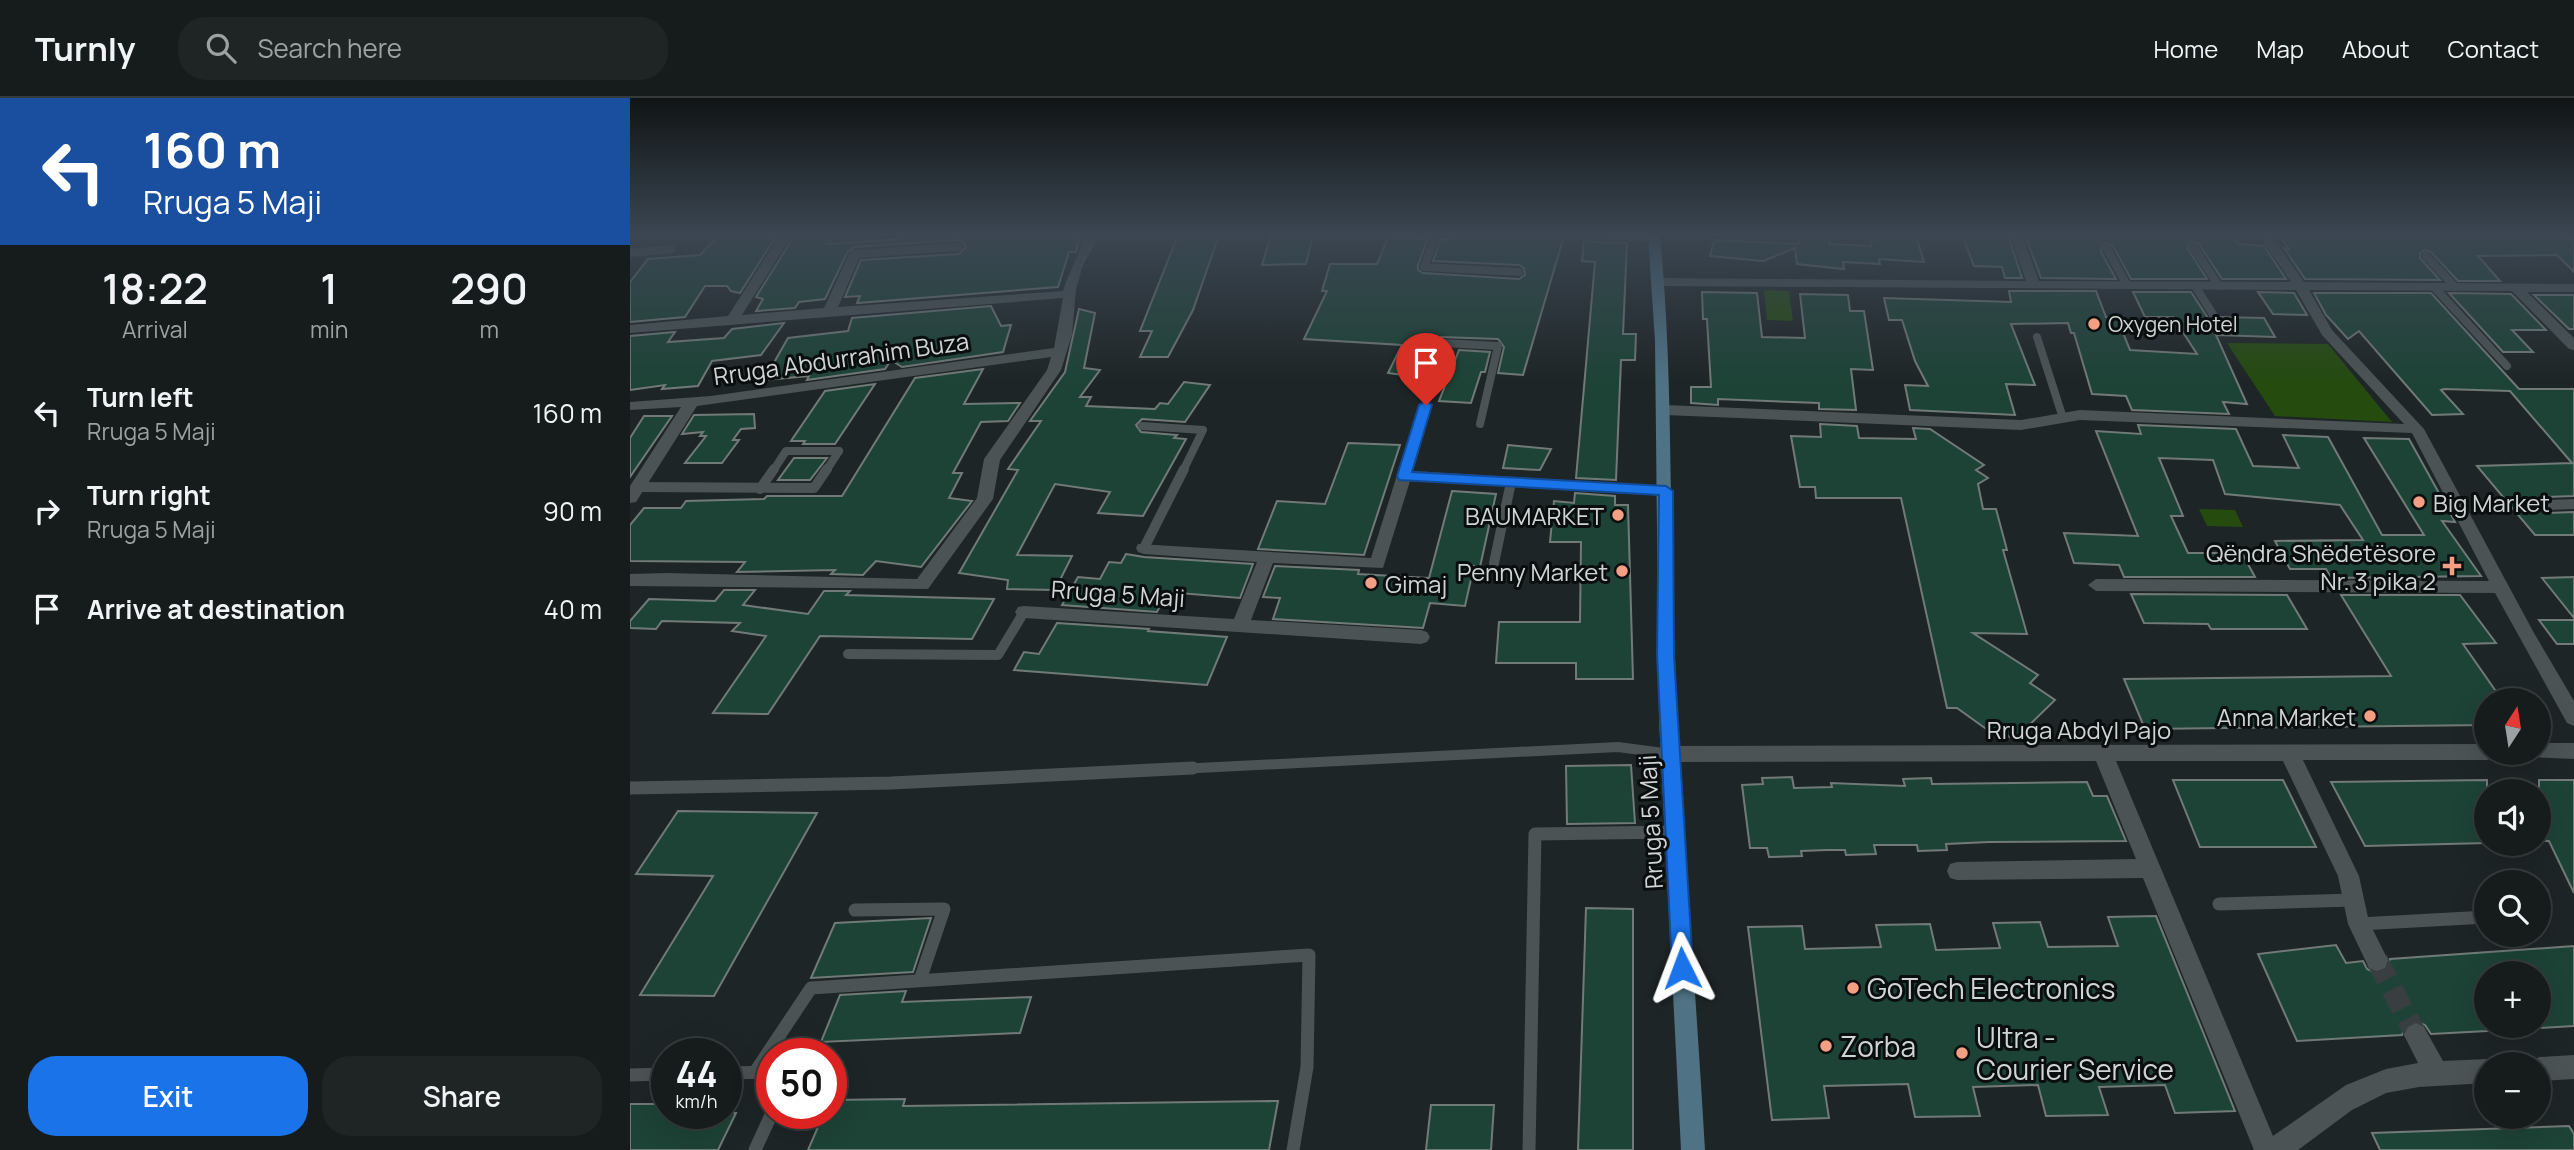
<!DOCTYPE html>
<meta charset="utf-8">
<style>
:root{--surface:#161c1c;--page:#1f2525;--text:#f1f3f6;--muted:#9ea1a3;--line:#353a3b;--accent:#1a73e8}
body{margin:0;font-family:Manrope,sans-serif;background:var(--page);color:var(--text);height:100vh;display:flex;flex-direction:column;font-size:26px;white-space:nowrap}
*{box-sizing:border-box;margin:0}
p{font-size:23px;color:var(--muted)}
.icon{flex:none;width:38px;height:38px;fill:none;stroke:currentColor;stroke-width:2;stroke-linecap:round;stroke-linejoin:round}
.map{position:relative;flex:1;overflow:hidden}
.sheet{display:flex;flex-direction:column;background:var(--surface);width:630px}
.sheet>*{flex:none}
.top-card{background:#1a4fa0;color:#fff;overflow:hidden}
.needle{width:46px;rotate:12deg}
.buttons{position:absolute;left:1844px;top:590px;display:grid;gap:14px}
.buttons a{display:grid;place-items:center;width:77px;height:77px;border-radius:50%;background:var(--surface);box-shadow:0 7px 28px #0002,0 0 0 2px var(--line);font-size:35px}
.speed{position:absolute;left:21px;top:940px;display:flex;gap:14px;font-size:35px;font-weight:700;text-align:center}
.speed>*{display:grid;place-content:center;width:91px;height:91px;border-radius:50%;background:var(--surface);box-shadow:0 7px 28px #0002,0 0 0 2px var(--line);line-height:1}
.speed small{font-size:18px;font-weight:400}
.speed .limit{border:10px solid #d22;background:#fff;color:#111}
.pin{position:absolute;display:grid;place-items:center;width:60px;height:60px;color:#fff;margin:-72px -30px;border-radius:50% 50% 50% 0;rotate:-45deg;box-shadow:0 0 7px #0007}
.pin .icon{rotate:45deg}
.me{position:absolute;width:77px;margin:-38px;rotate:357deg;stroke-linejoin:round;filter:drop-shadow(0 0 5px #0008)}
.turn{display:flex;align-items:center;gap:24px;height:147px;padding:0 28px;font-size:32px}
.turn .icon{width:91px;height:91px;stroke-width:2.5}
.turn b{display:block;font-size:49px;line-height:60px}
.eta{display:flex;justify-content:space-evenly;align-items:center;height:119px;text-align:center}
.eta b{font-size:42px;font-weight:600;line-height:49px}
.primary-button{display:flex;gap:14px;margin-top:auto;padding:14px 28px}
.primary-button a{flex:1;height:80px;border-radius:28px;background:var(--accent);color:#fff;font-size:28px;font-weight:600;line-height:80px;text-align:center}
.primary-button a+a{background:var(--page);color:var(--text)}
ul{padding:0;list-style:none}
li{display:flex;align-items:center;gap:21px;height:98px;padding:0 28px}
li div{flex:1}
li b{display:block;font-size:26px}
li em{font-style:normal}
header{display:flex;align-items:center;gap:42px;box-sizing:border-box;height:98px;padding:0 35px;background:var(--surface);border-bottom:2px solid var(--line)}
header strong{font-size:33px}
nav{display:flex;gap:38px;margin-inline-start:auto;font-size:24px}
.search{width:490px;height:63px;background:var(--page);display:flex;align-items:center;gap:18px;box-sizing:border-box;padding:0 24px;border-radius:28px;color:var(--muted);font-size:26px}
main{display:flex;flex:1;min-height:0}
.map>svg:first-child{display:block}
.green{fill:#254b0f}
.building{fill:#1d4336;stroke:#727a77;stroke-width:2}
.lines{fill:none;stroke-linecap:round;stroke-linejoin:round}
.street-tunnel{stroke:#393f40;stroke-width:22;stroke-dasharray:22 11;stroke-linecap:butt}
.lane-far2{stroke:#4b5354;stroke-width:8}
.lane-far1{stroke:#4b5354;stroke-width:10}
.lane{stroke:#4b5354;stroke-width:13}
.street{fill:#4b5354;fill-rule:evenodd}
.secondary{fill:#4f7385;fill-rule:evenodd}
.route{fill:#1a73e8;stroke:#114b97;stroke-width:2}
.poi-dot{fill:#f39f84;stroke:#0b0e0e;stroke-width:2.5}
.labels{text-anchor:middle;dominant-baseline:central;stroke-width:6;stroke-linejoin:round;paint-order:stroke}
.far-poi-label{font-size:21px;fill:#cfd4d4;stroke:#0b0e0e;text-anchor:start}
.street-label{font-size:24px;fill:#cfd4d4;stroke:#0b0e0e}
.poi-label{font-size:24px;fill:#cfd4d4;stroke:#0b0e0e;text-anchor:end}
.near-poi-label{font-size:28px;fill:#cfd4d4;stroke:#0b0e0e;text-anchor:start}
</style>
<header>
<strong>Turnly</strong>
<div class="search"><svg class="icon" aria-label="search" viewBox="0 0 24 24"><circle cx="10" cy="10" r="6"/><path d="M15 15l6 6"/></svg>Search here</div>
<nav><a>Home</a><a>Map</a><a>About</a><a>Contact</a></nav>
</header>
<main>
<section class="sheet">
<div class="top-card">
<div class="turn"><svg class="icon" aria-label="left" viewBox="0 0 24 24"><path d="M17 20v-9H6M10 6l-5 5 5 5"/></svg><div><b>160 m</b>Rruga 5 Maji</div></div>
</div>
<div class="eta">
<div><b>18:22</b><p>Arrival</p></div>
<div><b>1</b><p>min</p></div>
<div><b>290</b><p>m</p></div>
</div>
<ul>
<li><svg class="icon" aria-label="left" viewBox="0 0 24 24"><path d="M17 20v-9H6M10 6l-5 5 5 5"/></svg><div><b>Turn left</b><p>Rruga 5 Maji</p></div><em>160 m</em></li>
<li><svg class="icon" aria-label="right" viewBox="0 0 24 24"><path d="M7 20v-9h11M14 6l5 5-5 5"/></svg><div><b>Turn right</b><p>Rruga 5 Maji</p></div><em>90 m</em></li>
<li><svg class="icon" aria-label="arrive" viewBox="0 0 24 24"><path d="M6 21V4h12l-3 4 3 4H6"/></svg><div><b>Arrive at destination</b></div><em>40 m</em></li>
</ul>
<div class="primary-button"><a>Exit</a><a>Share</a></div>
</section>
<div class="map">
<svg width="1944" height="1052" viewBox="0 0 1944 1052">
<rect width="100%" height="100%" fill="#1e2526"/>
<g class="green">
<polygon points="1134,192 1159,193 1163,223 1137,222"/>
<polygon points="1597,245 1698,246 1762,324 1645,318"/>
<polygon points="1569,411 1605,412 1613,429 1577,428"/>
</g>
<g class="building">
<polygon points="104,137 147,137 110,195 101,193 97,188 75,188 55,219 0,224 0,184 18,161 70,157 88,138"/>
<polygon points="165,137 205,137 198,146 268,141 270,137 450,137 446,154 439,154 428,189 227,205 230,198 215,199 231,162 329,156 336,149 334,145 329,142 225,149 217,155 195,201 169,204 165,210 126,213 133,201 126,199"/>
<polygon points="548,137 589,137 563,212 538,259 510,259 522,233 510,233"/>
<polygon points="641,137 683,137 676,166 632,167"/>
<polygon points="821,137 934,138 893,277 868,275 874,249 868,241 811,239 805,249 794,248 780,278 758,275 772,247 674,241 697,193 692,193 700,166 747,166 758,139 798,140 788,167 788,172 793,175 889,181 895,177 894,170 889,167 803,163 811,141 819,141"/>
<polygon points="1170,137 1200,137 1199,146 1241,148 1242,137 1286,137 1294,164 1249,161 1250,166 1213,164 1214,171 1167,166 1165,150 1133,163 1080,158 1084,142 1169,146"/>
<polygon points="1332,137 1378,137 1392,180 1375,180 1372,169 1344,168"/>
<polygon points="1395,137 1603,137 1608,146 1634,148 1656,181 1592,181 1569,146 1564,144 1559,146 1558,151 1577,181 1501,181 1483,148 1476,145 1472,147 1471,154 1486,181 1411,180"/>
<polygon points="1649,137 1893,137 1944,139 1944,174 1927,157 1848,158 1870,183 1828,183 1801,154 1795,152 1790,155 1790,160 1810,182 1675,181 1654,150 1659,151"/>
<polygon points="954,141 959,144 997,145 993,236 1006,236 1005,262 991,262 986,382 946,380 965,164 952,163"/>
<polygon points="1379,193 1466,193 1476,219 1487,220 1500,252 1567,256 1543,219 1515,219 1503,194 1561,194 1580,223 1587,224 1590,219 1634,220 1645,239 1586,237 1617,306 1593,304 1599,316 1502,312 1496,298 1462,296 1444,235 1441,235 1438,225 1381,226 1405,287 1376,286 1385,317 1280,312 1275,287 1298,288 1285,263 1272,222 1259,222 1254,200 1381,204"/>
<polygon points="1072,194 1127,195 1132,239 1175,240 1170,196 1218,197 1220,213 1234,213 1243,272 1221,271 1226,312 1189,311 1189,305 1088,301 1088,307 1061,305 1061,289 1081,289 1077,221 1073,221"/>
<polygon points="1628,194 1664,195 1677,217 1643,216"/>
<polygon points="1684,195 1801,195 1889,291 1944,291 1944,398 1916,399 1909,407 1911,412 1917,415 1944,414 1944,437 1905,437 1847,368 1942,365 1880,293 1814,291 1811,292 1833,316 1802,317 1729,233 1718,241 1696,217"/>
<polygon points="1819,195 1881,196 1916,232 1882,232 1903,254 1873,254"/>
<polygon points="1904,197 1944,197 1944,231 1939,231"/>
<polygon points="361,208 371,228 381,227 373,254 272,269 261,262 255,271 177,282 179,278 134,282 158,240 218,233 222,220"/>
<polygon points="449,211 465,215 454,270 470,272 450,299 461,299 456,308 525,311 530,305 538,306 554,284 580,287 555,324 512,321 506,327 511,334 547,337 544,340 556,341 513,418 468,415 480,394 425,386 387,457 442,458 425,492 377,491 378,482 329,475 388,372 378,371 411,323 400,323 435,274"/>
<polygon points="154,225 131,257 82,263 68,288 32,291 35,287 0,292 0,238 45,234 38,244 94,240 102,231"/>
<polygon points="829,252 860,254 855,274 851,274 841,305 809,303"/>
<polygon points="353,271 334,306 390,305 378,323 351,324 323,375 332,375 319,400 342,403 291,469 246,463 233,477 201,476 205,472 107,474 115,464 0,463 0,427 14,410 51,410 56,403 134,401 137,398 212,398 285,280"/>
<polygon points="245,286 205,346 173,346 175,343 161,343 195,293"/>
<polygon points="124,316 125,330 111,331 103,342 109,342 92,365 55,365 76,338 70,338 73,334 52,336 64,317"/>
<polygon points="14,318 42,318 0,379 0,340"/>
<polygon points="1190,326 1227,328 1229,340 1286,341 1283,330 1300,331 1354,367 1346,372 1358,380 1348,386 1353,411 1366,411 1377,452 1373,452 1397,536 1343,535 1408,577 1400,585 1425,602 1384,642 1371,633 1366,638 1327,610 1317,610 1271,400 1186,400 1185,389 1170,389 1161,338 1191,339"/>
<polygon points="1508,327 1606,331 1623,368 1669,370 1653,337 1698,339 1752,437 1794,437 1734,340 1779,341 1825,424 1812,423 1851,478 1701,480 1696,471 1660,471 1645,443 1733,442 1710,407 1595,396 1583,362 1529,360 1553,418 1541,418 1558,455 1612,455 1625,479 1494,479 1489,467 1444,465 1434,435 1508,438 1466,333 1511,336"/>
<polygon points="718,345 770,347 734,457 628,451 647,403 695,406"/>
<polygon points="878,347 921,351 910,372 873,370"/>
<polygon points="164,360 197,360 180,382 148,382"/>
<polygon points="822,393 866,396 850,469 844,468 835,508 800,505 793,530 643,521 650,500 633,499 645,468 729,472 728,476 799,480"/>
<polygon points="945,395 985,398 985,407 998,407 1003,581 946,581 946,565 866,565 869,524 950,524 951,444 920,444 924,403 944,405"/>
<polygon points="496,456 514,459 623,466 610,500 537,494 527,514 432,507 448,479 470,481 479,464 491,465"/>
<polygon points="1944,479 1944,520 1912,480"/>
<polygon points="94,492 125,492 113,507 178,516 194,493 220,493 216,497 364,501 342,541 190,538 138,616 83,615 136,538 102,533 110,525 32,523 26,531 0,530 0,523 19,501 85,503"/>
<polygon points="1501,496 1657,497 1677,531 1581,531 1578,526 1514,525"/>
<polygon points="1711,497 1830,497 1866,545 1833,546 1872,602 1857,602 1857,627 1515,631 1494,581 1761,578"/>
<polygon points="1909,522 1944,522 1944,546 1927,546"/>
<polygon points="427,525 519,531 518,533 597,539 577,587 384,572 394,554 409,556"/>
<polygon points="1001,667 1005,725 937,726 936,668"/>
<polygon points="1162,679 1164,690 1202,689 1201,685 1275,688 1273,681 1301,680 1302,686 1457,684 1463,698 1477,698 1496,743 1359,744 1316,746 1317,752 1288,753 1287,747 1244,747 1246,756 1216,757 1215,752 1197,752 1171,753 1172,758 1139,759 1137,750 1120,750 1112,687 1133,686 1132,680"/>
<polygon points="1543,682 1653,682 1686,749 1570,749"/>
<polygon points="1857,682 1857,745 1735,748 1701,684"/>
<polygon points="1909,682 1944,682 1944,795 1919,743 1909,743"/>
<polygon points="48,713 187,715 84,898 10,897 83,778 6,776"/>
<polygon points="956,810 1003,811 1003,1052 948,1052"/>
<polygon points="1526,818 1605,1013 1545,1015 1535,987 1469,989 1478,1017 1416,1018 1408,987 1343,989 1350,1018 1285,1019 1278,986 1194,988 1199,1020 1142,1022 1118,829 1172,828 1175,851 1251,849 1246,827 1300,826 1306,852 1370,850 1363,825 1410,824 1418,849 1488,848 1478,819"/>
<polygon points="301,820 283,874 181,880 205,825"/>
<polygon points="1706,847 1716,865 1733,863 1737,871 1746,875 1757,871 1760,861 1944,848 1944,928 1909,930 1909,875 1857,875 1857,933 1801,936 1795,927 1785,923 1776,928 1772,937 1667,943 1628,856"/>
<polygon points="276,893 272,904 401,899 390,935 191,944 210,897"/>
<polygon points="275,1001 273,1008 648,1003 639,1052 178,1052 194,1015 201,1015 201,1002"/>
<polygon points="0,1006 37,1006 37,1015 106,1015 88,1052 0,1052"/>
<polygon points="801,1007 864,1007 861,1052 796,1052"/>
<polygon points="1939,1028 1944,1036 1944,1052 1750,1052 1742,1035"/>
</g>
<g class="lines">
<polyline class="street-tunnel" points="1747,862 1786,937"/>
<g class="lane-far2">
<polyline points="806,137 794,169 889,174"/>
<polyline points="959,137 1024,140"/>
<polyline points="1564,150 1589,188"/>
<polyline points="1477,151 1497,187"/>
<polyline points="0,155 41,151"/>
<polyline points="225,156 329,149"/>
<polyline points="1796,158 1825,189"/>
<polyline points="1565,188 1584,218"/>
<polyline points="1805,190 1877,268"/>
<polyline points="1407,239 1432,317"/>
<polyline points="512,328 573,332 553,373"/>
<polyline points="785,342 813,245 868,248 850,326"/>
<polyline points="143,373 156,353 209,353"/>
<polyline points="196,373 209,353"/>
</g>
<g class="lane-far1">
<polyline points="8,389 184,390 197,371"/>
<polyline points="130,391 144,371"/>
<polyline points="1917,407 1944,406"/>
<polyline points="514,450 554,371"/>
<polyline points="864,465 881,384"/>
<polyline points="218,556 368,557 394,514"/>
<polyline points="528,672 988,649 1041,656"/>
</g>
<g class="lane">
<polyline points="0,690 261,685 563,670"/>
<polyline points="1909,802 1913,795"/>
<polyline points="1589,806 1723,802"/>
<polyline points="225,812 314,811 290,882"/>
<polyline points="1729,826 1857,819"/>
<polyline points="125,974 181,890 679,857 677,969 663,1052"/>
<polyline points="96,975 142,974"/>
<polyline points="0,977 37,976"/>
<polyline points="125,1052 142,1015"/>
<polyline points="899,1052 905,736 1045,734"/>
</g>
<g class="street">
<path d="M150,137H162L112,217L194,210L219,156L225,152L231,156L208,209L433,193C438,175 453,152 453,137H465V146L453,167L446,191L442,237L431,272L370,362L363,401L298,491L0,488V476L37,475L287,481L347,400L354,361L417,272L421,259L67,308L6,404L0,405V388L51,309L0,312V304L81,298L424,250L433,200L0,235V227L98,218Z"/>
<polygon points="1380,137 1392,137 1409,183 1661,184 1629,137 1641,137 1674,184 1944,186 1944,194 1897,194 1944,240 1944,252 1939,251 1882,193 1679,192 1702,232 1794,331 1904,535 1944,603 1944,628 1937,625 1865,495 1466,493 1458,487 1466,481 1859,483 1782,335 1450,322 1391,332 1035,317 1028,312 1035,307 1391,322 1450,312 1774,326 1692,237 1666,192 1029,188 1023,184 1029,180 1396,183"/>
<polygon points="785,337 792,342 783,373 1036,388 1044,393 1036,398 780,383 753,470 643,465 621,522 791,532 797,534 800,539 797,544 791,546 394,520 388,519 385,514 388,509 394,508 604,521 627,464 514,456 508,454 506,450 508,446 741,460 778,342"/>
<polygon points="1909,645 1944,645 1944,661 1902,659 1900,654 1909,654"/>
<polygon points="1857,646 1857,654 1866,654 1864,660 1857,662 1673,662 1729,778 1739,824 1758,862 1755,870 1747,873 1739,870 1718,826 1708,778 1653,663 1486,663 1643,1038 1716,987 1756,971 1788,965 1774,937 1778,929 1786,925 1794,929 1813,963 1857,961 1865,965 1857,966 1857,985 1789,989 1756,995 1722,1012 1668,1052 1624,1052 1513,780 1327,782 1320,780 1317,773 1320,766 1327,764 1506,761 1466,663 1041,664 1034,662 1031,656 1034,650 1041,648"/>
<polygon points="1944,957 1944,981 1909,983 1909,966 1899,966 1909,959"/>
</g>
<path class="secondary" d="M1018,137H1030C1043,271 1039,405 1044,539C1051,710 1065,881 1075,1052H1051L1029,622L1025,243Z"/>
</g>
<linearGradient id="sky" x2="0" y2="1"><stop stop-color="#101415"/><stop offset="0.48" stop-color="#3b4652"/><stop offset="1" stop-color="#3b4652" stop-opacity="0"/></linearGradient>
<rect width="1944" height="284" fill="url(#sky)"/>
<polygon class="route" points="796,303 802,307 782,374 1036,388 1043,393 1044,557 1063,870 1060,877 1052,880 1045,877 1042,870 1027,557 1029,397 769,382 767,378 789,307"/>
<g class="poi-dot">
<circle cx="1464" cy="226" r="7"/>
<circle cx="1789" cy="404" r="7"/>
<circle cx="988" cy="417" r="7"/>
<path d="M1818.5 457.5h7v7h7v7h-7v7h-7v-7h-7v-7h7z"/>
<circle cx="992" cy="473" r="7"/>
<circle cx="741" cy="485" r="7"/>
<circle cx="1740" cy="618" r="7"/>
<circle cx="1223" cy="890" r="7"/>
<circle cx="1196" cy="948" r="7"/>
<circle cx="1332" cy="955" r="7"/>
</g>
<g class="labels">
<g class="far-poi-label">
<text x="1478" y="226">Oxygen Hotel</text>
</g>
<g class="street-label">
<text transform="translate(211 260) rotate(-8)">Rruga Abdurrahim Buza</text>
<text transform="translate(488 495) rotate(4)">Rruga 5 Maji</text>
<text x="1449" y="631">Rruga Abdyl Pajo</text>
<text transform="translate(1020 724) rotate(-93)">Rruga 5 Maji</text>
</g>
<g class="poi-label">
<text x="1803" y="404" text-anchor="start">Big Market</text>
<text x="974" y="417">BAUMARKET</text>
<text x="1806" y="454">Qëndra Shëdetësore<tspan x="1806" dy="28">Nr. 3 pika 2</tspan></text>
<text x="978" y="473">Penny Market</text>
<text x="755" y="485" text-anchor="start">Gimaj</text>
<text x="1726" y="618">Anna Market</text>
</g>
<g class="near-poi-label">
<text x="1237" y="890">GoTech Electronics</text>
<text x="1346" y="939">Ultra -<tspan x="1346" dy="32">Courier Service</tspan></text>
<text x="1210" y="948">Zorba</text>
</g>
</g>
</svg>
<div class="buttons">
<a><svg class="needle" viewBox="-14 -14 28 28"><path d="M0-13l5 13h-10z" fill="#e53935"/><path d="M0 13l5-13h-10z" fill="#9ea1a3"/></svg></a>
<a><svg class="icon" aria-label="sound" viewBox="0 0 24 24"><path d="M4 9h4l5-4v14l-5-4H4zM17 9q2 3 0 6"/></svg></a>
<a><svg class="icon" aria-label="search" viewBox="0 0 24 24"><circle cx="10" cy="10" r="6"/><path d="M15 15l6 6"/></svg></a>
<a>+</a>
<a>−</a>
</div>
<div class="speed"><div>44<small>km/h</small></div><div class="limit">50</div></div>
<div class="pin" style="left:796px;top:307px;background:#d93025"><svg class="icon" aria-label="arrive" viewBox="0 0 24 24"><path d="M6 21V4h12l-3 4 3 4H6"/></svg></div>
<svg class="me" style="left:1052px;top:870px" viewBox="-20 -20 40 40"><path d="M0-17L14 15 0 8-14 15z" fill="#1a73e8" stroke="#fff" stroke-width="4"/></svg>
</div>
</main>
